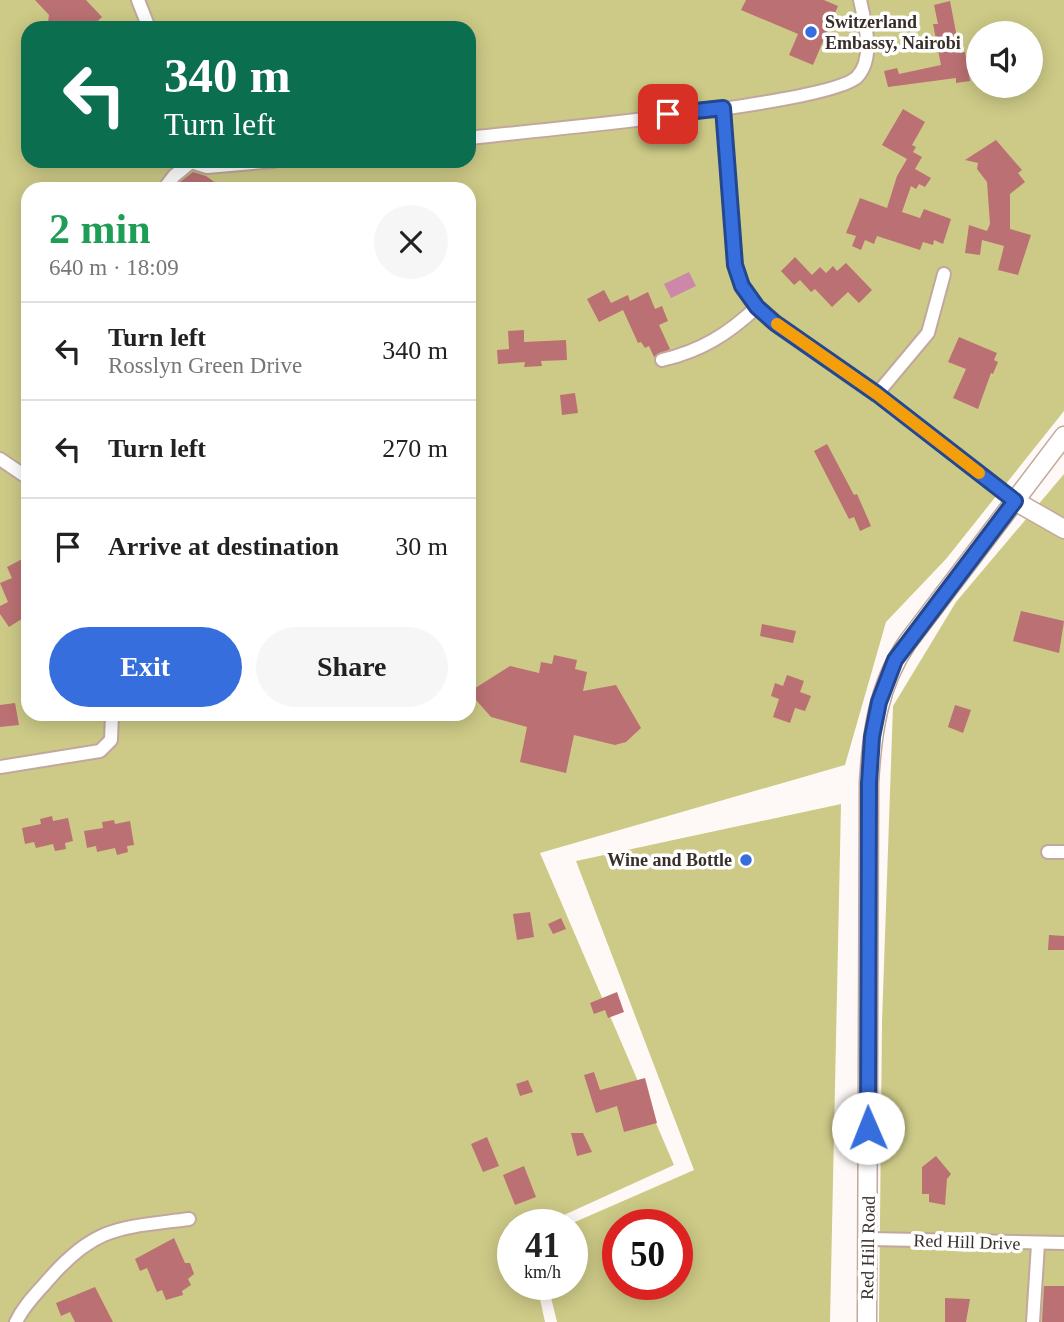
<!DOCTYPE html>
<meta charset="utf-8">
<style>
:root{--surface:#fff;--page:#f6f6f6;--text:#222;--muted:#767676;--line:#e0e0e0;--accent:#366edd}
body{margin:0;font-family:"Times New Roman",serif;background:var(--page);color:var(--text);height:100vh;display:flex;flex-direction:column;font-size:26px;white-space:nowrap}
*{box-sizing:border-box;margin:0}
p{font-size:23px;color:var(--muted)}
.icon{flex:none;width:38px;height:38px;fill:none;stroke:currentColor;stroke-width:2;stroke-linecap:round;stroke-linejoin:round}
.map{position:relative;flex:1;overflow:hidden}
.sheet{position:absolute;left:21px;top:182px;width:455px;height:539px;display:flex;flex-direction:column;background:var(--surface);border-radius:21px;box-shadow:0 4px 18px #0003}
.sheet>*{flex:none}
.guide{position:absolute;left:21px;top:21px;width:455px;height:147px;border-radius:21px;box-shadow:0 4px 18px #0003;background:#0b6e4f;color:#fff;overflow:hidden}
.controls{position:absolute;left:966px;top:21px;display:grid;gap:14px}
.controls a{display:grid;place-items:center;width:77px;height:77px;border-radius:50%;background:var(--surface);box-shadow:0 4px 18px #0003;font-size:35px}
.speed{position:absolute;left:497px;top:1209px;display:flex;gap:14px;font-size:35px;font-weight:700;text-align:center}
.speed>*{display:grid;place-content:center;width:91px;height:91px;border-radius:50%;background:var(--surface);box-shadow:0 4px 18px #0003;line-height:1}
.speed small{font-size:18px;font-weight:400}
.speed .limit{border:10px solid #d22;background:#fff;color:#111}
.pin{position:absolute;display:grid;place-items:center;width:60px;height:60px;color:#fff;margin:-30px;border-radius:14px;box-shadow:0 4px 10px #0006}
.me{position:absolute;width:77px;margin:-38px;rotate:359deg;stroke-linejoin:round;filter:drop-shadow(0 0 5px #0008)}
.turn{display:flex;align-items:center;gap:24px;height:147px;padding:0 28px;font-size:32px}
.turn .icon{width:91px;height:91px;stroke-width:2.5}
.turn b{display:block;font-size:49px;line-height:60px}
.round{display:grid;place-items:center;flex:none;width:74px;height:74px;border-radius:37px;background:var(--page)}
.head{display:flex;align-items:center;justify-content:space-between;height:119px;padding:0 28px}
h1{font-size:42px;font-weight:700;line-height:52px;color:#1e9e55}
.button{display:flex;gap:14px;margin-top:auto;padding:14px 28px}
.button a{flex:1;height:80px;border-radius:42px;background:var(--accent);color:#fff;font-size:28px;font-weight:700;line-height:80px;text-align:center}
.button a+a{background:var(--page);color:var(--text)}
ul{padding:0;list-style:none}
li{display:flex;align-items:center;gap:21px;height:98px;padding:0 28px;border-top:2px solid var(--line)}
li div{flex:1}
li b{display:block;font-size:26px}
li em{font-style:normal}
.map>svg:first-child{display:block}
.green{fill:#cdca87;fill-rule:evenodd}
.water{fill:#cd88a9}
.building{fill:#bb7173}
.lines{fill:none;stroke-linecap:round;stroke-linejoin:round}
.street-casing{stroke:#c2a89c;stroke-width:16}
.secondary-casing{stroke:#c2a89c;stroke-width:21}
.street{stroke:#fff;stroke-width:12}
.secondary{stroke:#fff;stroke-width:18}
.route-casing{stroke:#234890;stroke-width:18}
.route{stroke:#366edd;stroke-width:12}
.slow{stroke:#f59e0b;stroke-width:12}
.poi-dot{fill:#366edd;stroke:#fff;stroke-width:2.5}
.labels{text-anchor:middle;dominant-baseline:central;stroke-width:7;stroke-linejoin:round;paint-order:stroke}
.poi-label{font-size:18px;font-weight:bold;fill:#392f2a;stroke:#fff;text-anchor:start}
.street-label{font-size:18px;fill:#392f2a;stroke:#fff}
</style>
<div class="map">
<svg width="1064" height="1322" viewBox="0 0 1064 1322">
<rect width="100%" height="100%" fill="#fef9f6"/>
<g class="green">
<path d="M0,0H1064V411L946,559L886,622L845,765L540,853L674,1165L542,1225H513V1284L537,1285L545,1322H0ZM28,28H469V161H28ZM978,33H1031V86H978ZM28,189H469V714H28Z"/>
<polygon points="1064,474 1064,1322 879,1322 882,1022 893,706 956,602"/>
<path d="M841,804L830,1322H557L548,1285L572,1284V1225H568L694,1170L576,861ZM618,1225H677V1284H618Z"/>
</g>
<polygon class="water" points="689,272 696,286 671,298 664,284"/>
<g class="building">
<polygon points="35,0 86,0 102,17 90,28 73,28 66,21 52,26 48,22 49,15"/>
<polygon points="746,0 824,0 838,6 813,65 789,55 798,34 741,10"/>
<polygon points="950,1 960,53 965,52 970,81 956,83 956,78 888,87 884,71 897,68 899,74 941,65 933,24 938,24 934,5"/>
<polygon points="903,109 925,122 912,145 916,147 913,152 922,157 915,169 931,178 925,187 919,184 916,189 911,186 902,212 920,218 924,209 951,219 943,244 934,240 933,245 923,242 920,250 877,236 874,244 865,240 861,250 852,246 856,236 846,233 860,198 887,208 897,176 907,159 882,145"/>
<polygon points="996,140 1022,170 1018,173 1025,182 1010,194 1010,229 1031,235 1018,275 998,270 1004,246 982,240 980,255 965,253 969,225 987,231 990,224 987,182 977,169 978,163 965,160"/>
<polygon points="193,172 206,176 224,189 192,185 178,189 180,182"/>
<polygon points="795,257 812,275 820,267 826,273 833,266 837,271 846,263 872,290 859,303 848,292 832,307 815,289 811,292 800,280 794,285 781,271"/>
<polygon points="604,290 611,303 628,295 630,301 648,292 655,309 662,306 668,321 659,325 670,349 654,357 649,346 645,348 641,342 638,343 623,310 599,322 587,299"/>
<polygon points="524,330 524,342 566,340 567,360 541,361 542,366 524,367 525,362 498,364 497,350 509,349 508,331"/>
<polygon points="959,337 997,353 994,360 998,362 993,374 991,373 978,409 953,398 966,369 948,362"/>
<polygon points="575,393 578,413 562,415 560,395"/>
<polygon points="827,444 854,495 857,494 871,526 860,531 854,517 849,519 814,451"/>
<polygon points="28,556 28,615 9,627 0,614 0,606 8,602 0,583 12,578 7,567"/>
<polygon points="1021,611 1064,621 1059,653 1013,641"/>
<polygon points="762,624 796,631 793,643 760,636"/>
<polygon points="554,655 577,660 575,669 587,672 583,691 616,685 641,728 626,742 615,745 574,735 566,773 520,762 527,727 491,717 469,692 510,666 539,673 541,662 552,664"/>
<polygon points="787,675 804,681 800,692 811,696 805,711 795,708 790,723 773,717 779,699 771,696 775,683 783,686"/>
<polygon points="15,703 19,725 0,727 0,705"/>
<polygon points="955,705 971,710 963,733 948,727"/>
<polygon points="52,816 53,821 68,818 73,841 65,843 66,849 55,851 53,844 36,848 34,842 25,844 22,828 41,824 40,819"/>
<polygon points="114,820 115,824 130,821 134,845 127,846 128,852 117,855 115,848 97,852 96,846 87,848 84,831 103,828 102,822"/>
<polygon points="530,912 534,937 517,940 513,914"/>
<polygon points="561,918 566,929 553,934 548,924"/>
<polygon points="1049,935 1064,936 1064,950 1048,950"/>
<polygon points="617,992 624,1012 608,1018 605,1010 594,1014 590,1003"/>
<polygon points="594,1072 600,1090 645,1078 657,1123 624,1132 617,1106 596,1113 584,1075"/>
<polygon points="528,1080 533,1092 520,1096 516,1084"/>
<polygon points="571,1133 583,1133 592,1152 577,1156"/>
<polygon points="487,1137 499,1166 483,1172 471,1144"/>
<polygon points="936,1156 951,1174 947,1179 945,1205 929,1202 929,1194 922,1194 922,1167"/>
<polygon points="524,1166 536,1197 515,1205 503,1175"/>
<polygon points="174,1238 185,1263 190,1263 194,1274 188,1279 191,1285 182,1291 183,1295 166,1300 162,1290 157,1292 147,1268 140,1271 135,1259"/>
<polygon points="1044,1286 1064,1286 1064,1322 1042,1322"/>
<polygon points="95,1287 113,1322 75,1322 70,1312 61,1316 56,1303"/>
<polygon points="945,1298 970,1299 966,1322 945,1322"/>
</g>
<g class="lines">
<defs>
<g id="street">
<polyline points="138,0 149,28"/>
<polyline points="723,108 735,265 742,286 757,307 775,323 877,394 1015,501"/>
<path d="M469,138C527,131 828,105 857,77C875,58 865,23 860,0"/>
<polyline points="164,189 174,176 191,162 207,167 274,161"/>
<path d="M662,360C701,351 728,334 757,307"/>
<polyline points="877,394 928,333 944,274"/>
<polyline points="0,459 28,478"/>
<polyline points="0,767 100,751 111,740 112,714"/>
<polyline points="1048,852 1064,852"/>
<polyline points="869,1239 1064,1243"/>
<path d="M16,1322C24,1305 37,1293 49,1279C96,1225 121,1228 189,1219"/>
<polyline points="1033,1322 1038,1244"/>
</g>
<g id="secondary">
<polyline points="1015,501 1064,529"/>
<path d="M867,1322L869,783C872,732 878,686 907,643L1064,436"/>
</g>
</defs>
<use href="#street" class="street-casing"/>
<use href="#secondary" class="secondary-casing"/>
<use href="#street" class="street"/>
<use href="#secondary" class="secondary"/>
</g>
<g class="lines">
<defs>
<polyline id="route" points="668,114 723,108 735,265 742,286 757,307 775,323 877,394 1015,501 895,660 879,702 872,737 869,783 868,1128"/>
</defs>
<use href="#route" class="route-casing"/>
<use href="#route" class="route"/>
<polyline class="slow" points="777,324 877,394 979,473"/>
</g>
<g class="poi-dot">
<circle cx="811" cy="32" r="7"/>
<circle cx="746" cy="860" r="7"/>
</g>
<g class="labels">
<g class="poi-label">
<text x="825" y="22">Switzerland<tspan x="825" dy="21">Embassy, Nairobi</tspan></text>
<text x="732" y="860" text-anchor="end">Wine and Bottle</text>
</g>
<g class="street-label">
<text transform="translate(967 1242) rotate(2)">Red Hill Drive</text>
<text transform="translate(868 1248) rotate(-89)">Red Hill Road</text>
</g>
</g>
</svg>
<div class="controls">
<a><svg class="icon" aria-label="sound" viewBox="0 0 24 24"><path d="M4 9h4l5-4v14l-5-4H4zM17 9q2 3 0 6"/></svg></a>
</div>
<div class="speed"><div>41<small>km/h</small></div><div class="limit">50</div></div>
<div class="pin" style="left:668px;top:114px;background:#d93025"><svg class="icon" aria-label="arrive" viewBox="0 0 24 24"><path d="M6 21V4h12l-3 4 3 4H6"/></svg></div>
<svg class="me" style="left:868px;top:1128px" viewBox="-20 -20 40 40"><circle r="19" fill="#fff"/><path d="M0-13L10 11 0 6-10 11z" fill="#366edd"/></svg>
<div class="guide">
<div class="turn"><svg class="icon" aria-label="left" viewBox="0 0 24 24"><path d="M17 20v-9H6M10 6l-5 5 5 5"/></svg><div><b>340 m</b>Turn left</div></div>
</div>
<section class="sheet">
<div class="head"><div><h1>2 min</h1><p>640 m · 18:09</p></div><a class="round"><svg class="icon" aria-label="close" viewBox="0 0 24 24"><path d="M6 6l12 12M18 6L6 18"/></svg></a></div>
<ul>
<li><svg class="icon" aria-label="left" viewBox="0 0 24 24"><path d="M17 20v-9H6M10 6l-5 5 5 5"/></svg><div><b>Turn left</b><p>Rosslyn Green Drive</p></div><em>340 m</em></li>
<li><svg class="icon" aria-label="left" viewBox="0 0 24 24"><path d="M17 20v-9H6M10 6l-5 5 5 5"/></svg><div><b>Turn left</b></div><em>270 m</em></li>
<li><svg class="icon" aria-label="arrive" viewBox="0 0 24 24"><path d="M6 21V4h12l-3 4 3 4H6"/></svg><div><b>Arrive at destination</b></div><em>30 m</em></li>
</ul>
<div class="button"><a>Exit</a><a>Share</a></div>
</section>
</div>
